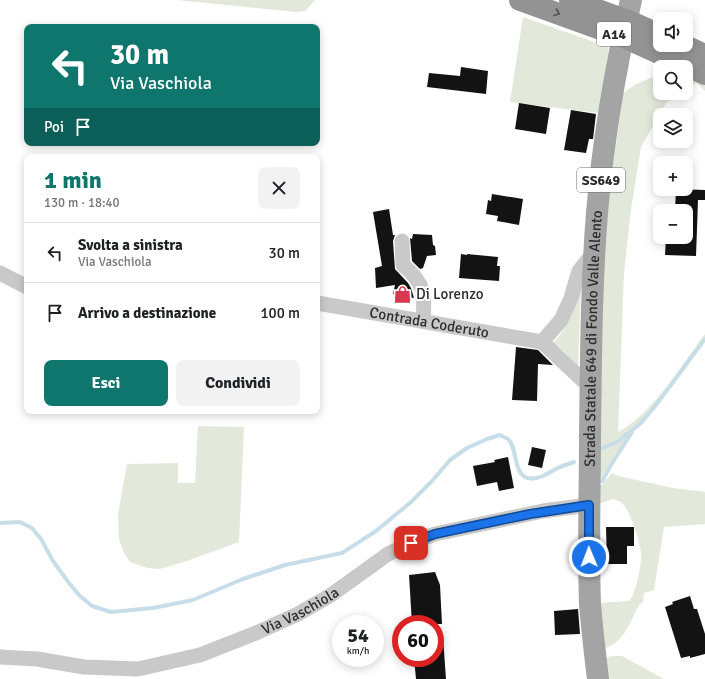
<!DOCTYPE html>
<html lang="it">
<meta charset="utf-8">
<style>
:root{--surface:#fff;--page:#f2f2f2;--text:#202124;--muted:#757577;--line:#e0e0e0;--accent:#0f766e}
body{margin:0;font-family:Signika,sans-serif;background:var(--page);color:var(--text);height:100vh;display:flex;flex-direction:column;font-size:15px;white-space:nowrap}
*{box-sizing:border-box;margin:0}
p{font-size:13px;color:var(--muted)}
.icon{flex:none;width:22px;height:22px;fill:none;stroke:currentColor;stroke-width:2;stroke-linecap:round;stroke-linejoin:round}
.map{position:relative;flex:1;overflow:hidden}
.panel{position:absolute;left:24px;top:154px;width:296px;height:260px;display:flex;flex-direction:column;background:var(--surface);border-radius:8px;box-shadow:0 2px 10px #0003}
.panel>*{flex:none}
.top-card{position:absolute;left:24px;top:24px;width:296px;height:122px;border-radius:8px;box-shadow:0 2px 10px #0003;background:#0f766e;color:#fff;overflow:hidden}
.tools{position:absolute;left:653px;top:12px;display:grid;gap:8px}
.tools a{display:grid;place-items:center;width:40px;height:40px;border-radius:8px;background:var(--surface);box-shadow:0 2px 10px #0003;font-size:20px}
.speed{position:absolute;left:332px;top:615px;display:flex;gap:8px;font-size:20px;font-weight:700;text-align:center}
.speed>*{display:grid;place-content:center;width:52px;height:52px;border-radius:50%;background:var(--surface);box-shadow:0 2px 10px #0003;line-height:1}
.speed small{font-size:10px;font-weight:400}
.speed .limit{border:6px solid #d22;background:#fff;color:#111}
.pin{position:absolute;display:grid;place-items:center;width:34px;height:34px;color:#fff;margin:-17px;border-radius:8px;box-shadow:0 2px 6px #0006}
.me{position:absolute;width:44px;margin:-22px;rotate:359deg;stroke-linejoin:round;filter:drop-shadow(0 0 3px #0008)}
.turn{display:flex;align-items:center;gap:14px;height:84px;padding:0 20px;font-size:18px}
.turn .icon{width:52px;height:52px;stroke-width:2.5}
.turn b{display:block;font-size:28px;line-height:34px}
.then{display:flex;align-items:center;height:38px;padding:0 20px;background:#0003;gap:8px;font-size:15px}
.round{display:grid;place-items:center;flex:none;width:42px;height:42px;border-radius:8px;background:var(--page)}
.head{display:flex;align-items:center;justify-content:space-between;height:68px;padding:0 20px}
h1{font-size:24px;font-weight:800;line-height:30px;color:var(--accent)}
.action{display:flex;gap:8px;margin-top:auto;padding:8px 20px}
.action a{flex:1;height:46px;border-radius:8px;background:var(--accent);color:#fff;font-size:16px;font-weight:800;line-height:46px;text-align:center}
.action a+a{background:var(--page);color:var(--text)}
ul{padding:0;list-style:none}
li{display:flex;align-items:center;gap:12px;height:60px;padding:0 20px;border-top:1px solid var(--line)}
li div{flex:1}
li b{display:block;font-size:15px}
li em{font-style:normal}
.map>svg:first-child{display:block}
.green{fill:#e3e9da}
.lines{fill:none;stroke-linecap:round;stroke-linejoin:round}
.stream{stroke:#c7dde8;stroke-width:4}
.building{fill:#131313}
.minor{stroke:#c9c9c9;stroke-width:15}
.primary{stroke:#a4a4a4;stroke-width:22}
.motorway{stroke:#939393;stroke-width:22}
.motorway-bridge{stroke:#939393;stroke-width:22}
.oneway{stroke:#505050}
.route-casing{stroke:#114b97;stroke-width:10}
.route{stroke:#1a73e8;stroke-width:7}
.labels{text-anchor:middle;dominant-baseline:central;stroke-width:4;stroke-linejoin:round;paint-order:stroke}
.shield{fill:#fff;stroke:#6b6b6b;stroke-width:1}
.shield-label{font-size:14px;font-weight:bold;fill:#2c2c2c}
.poi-label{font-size:15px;fill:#2c2c2c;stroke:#fff;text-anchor:start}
.street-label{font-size:15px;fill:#2c2c2c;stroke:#fff}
</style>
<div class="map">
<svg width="705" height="679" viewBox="0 0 705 679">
<rect width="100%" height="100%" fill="#fff"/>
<g class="green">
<polygon points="177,0 315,0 305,11 295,12"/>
<polygon points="523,17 609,47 599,113 510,102"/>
<path d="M660,74V93H680L666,103L641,147L631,209L624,273L618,432C652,414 682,365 705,334V337L655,405L640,423L614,442L597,449L605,225L623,93L636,84Z"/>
<polygon points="686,76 705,85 705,91 696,83 686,89"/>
<path d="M581,282L578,369C571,358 564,351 553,343C570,326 575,304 581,282Z"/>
<polygon points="198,426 244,427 239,542 184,562 160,569 147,568 130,562 124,553 119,539 118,514 127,464 178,463 178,483 195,483"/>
<polygon points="632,431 596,485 597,452 616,443"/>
<path d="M612,473L618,476L673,488L705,492V524L664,527L654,590L644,593L643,602L639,605C628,626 624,644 599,650L597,603L629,601C636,594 641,567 641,556C642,546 630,510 622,503C620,501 616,500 613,499L596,505L597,490Z"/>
<polygon points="612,656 622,656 664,679 604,679 602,660"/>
</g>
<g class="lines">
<g class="stream">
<polyline points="598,450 617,442 641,423 656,405 705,339"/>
<polyline points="602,481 611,465 632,432"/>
<path d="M0,523L20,522L32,528L41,539L53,561L69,583L79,595L92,606L111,612L153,608L193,600L243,579L285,565L342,553L376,531L411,502L432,481L450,460L467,448L487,439L500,435C502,436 506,438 508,439C519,448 511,483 536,478C543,477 550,472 556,469C562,466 568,464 574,462"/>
</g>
</g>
<g class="building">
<polygon points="461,67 488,71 486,94 427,87 429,73 460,76"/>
<polygon points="519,103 550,108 546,134 515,129"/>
<polygon points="571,110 596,114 593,139 589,139 586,153 564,150"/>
<polygon points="676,189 705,190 705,200 698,200 696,256 665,255 666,237 686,237 686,211 675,211"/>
<polygon points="492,194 523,199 519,225 497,221 498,216 486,214 488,200 491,201"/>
<polygon points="389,209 393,235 395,235 393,241 395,269 408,283 411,288 414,298 393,294 395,285 376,288 375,268 382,266 373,212"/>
<polygon points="413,234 432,235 433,245 435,246 436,255 427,256 423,268 420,269 412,261 410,238 412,239"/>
<polygon points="461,254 467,255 467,254 498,257 497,266 500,266 499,281 459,278"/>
<polygon points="516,347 538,350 553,365 538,364 537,401 512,400"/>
<polygon points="532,447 546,450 542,468 528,465"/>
<polygon points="508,457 514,488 499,491 497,482 477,486 473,466 495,462 494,460"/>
<polygon points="606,527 634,527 634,546 627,546 627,564 607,564"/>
<polygon points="435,572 440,585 442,624 412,624 409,575"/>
<polygon points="690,596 694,609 697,609 705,634 705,654 690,658 690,656 681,658 665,607 673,604 672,602"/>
<polygon points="578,609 580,634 555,635 554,611"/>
<polygon points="435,637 443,637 446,679 416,679 414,658 435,658"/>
</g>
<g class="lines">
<g class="minor">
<path d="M402,241L403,265C425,283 425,295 423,321"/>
<polyline points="0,273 27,287"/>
<path id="s1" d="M317,303L542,342L591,388"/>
<polyline points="542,342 561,320 571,298 579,271 595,251"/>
<path id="s2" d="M0,657L37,659L84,667L138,669L200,655L256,633L298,614L331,595L388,554L411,543L435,534L543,511L589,505"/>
</g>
<path class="primary" id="s3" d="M598,679C595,654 592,629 590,604C588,548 590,492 590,436C591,362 591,287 597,213C603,141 615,70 631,0"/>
<polyline class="motorway" points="683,45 705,55"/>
<g class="motorway-bridge">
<polyline points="520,0 628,39 705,74"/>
<polyline points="570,0 631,22 660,35"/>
</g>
</g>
<defs><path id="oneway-chevron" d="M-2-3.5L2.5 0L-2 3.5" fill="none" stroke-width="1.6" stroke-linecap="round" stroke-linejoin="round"/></defs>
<use class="oneway" href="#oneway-chevron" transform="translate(557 13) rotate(20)"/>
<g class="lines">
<defs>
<polyline id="route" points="411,543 435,534 530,514 589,505 589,557"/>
</defs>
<use href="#route" class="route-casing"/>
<use href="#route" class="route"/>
</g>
<defs>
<symbol id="shop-bare" viewBox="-9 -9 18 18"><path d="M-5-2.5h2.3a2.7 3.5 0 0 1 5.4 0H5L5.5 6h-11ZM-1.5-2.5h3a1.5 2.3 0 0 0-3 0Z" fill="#d8384f" stroke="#fff" stroke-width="2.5" paint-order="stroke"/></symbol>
</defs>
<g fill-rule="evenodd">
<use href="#shop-bare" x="390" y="282" width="25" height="25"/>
</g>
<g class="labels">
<g class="shield">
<rect x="597" y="22" width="34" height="24" rx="3"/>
<rect x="577" y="168" width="48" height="24" rx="3"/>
</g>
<g class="shield-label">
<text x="614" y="34">A14</text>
<text x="601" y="180">SS649</text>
</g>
<g class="poi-label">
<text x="416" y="294">Di Lorenzo</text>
</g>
<g class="street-label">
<text stroke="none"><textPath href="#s1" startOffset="114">Contrada Coderuto</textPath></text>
<text stroke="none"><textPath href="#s3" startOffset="341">Strada Statale 649 di Fondo Valle Alento</textPath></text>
<text stroke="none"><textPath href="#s2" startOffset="312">Via Vaschiola</textPath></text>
</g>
</g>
</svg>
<div class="tools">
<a><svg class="icon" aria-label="sound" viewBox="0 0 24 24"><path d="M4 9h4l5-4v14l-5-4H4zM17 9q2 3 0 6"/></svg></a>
<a><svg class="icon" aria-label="search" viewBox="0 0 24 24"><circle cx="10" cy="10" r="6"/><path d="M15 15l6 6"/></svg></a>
<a><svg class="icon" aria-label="layers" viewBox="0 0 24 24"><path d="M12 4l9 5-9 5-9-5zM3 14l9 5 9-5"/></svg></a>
<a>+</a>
<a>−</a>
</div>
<div class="speed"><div>54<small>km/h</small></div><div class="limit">60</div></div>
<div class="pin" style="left:411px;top:543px;background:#d93025"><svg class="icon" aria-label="arrive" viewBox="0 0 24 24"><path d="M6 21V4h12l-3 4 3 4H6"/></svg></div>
<svg class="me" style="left:589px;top:557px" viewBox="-20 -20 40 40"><circle r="17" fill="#1a73e8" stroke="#fff" stroke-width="3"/><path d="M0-11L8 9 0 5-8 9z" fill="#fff"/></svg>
<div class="top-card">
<div class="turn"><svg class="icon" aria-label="left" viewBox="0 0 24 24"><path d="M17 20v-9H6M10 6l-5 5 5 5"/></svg><div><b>30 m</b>Via Vaschiola</div></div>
<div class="then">Poi<svg class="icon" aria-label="arrive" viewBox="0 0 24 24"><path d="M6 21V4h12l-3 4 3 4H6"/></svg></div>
</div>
<section class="panel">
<div class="head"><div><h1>1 min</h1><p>130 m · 18:40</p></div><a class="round"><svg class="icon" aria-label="close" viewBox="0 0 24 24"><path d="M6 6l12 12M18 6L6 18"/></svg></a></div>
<ul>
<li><svg class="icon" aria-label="left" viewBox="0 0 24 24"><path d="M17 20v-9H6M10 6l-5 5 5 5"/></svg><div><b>Svolta a sinistra</b><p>Via Vaschiola</p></div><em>30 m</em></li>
<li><svg class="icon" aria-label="arrive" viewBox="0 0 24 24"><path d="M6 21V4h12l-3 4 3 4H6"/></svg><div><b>Arrivo a destinazione</b></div><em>100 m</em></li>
</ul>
<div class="action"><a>Esci</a><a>Condividi</a></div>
</section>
</div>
